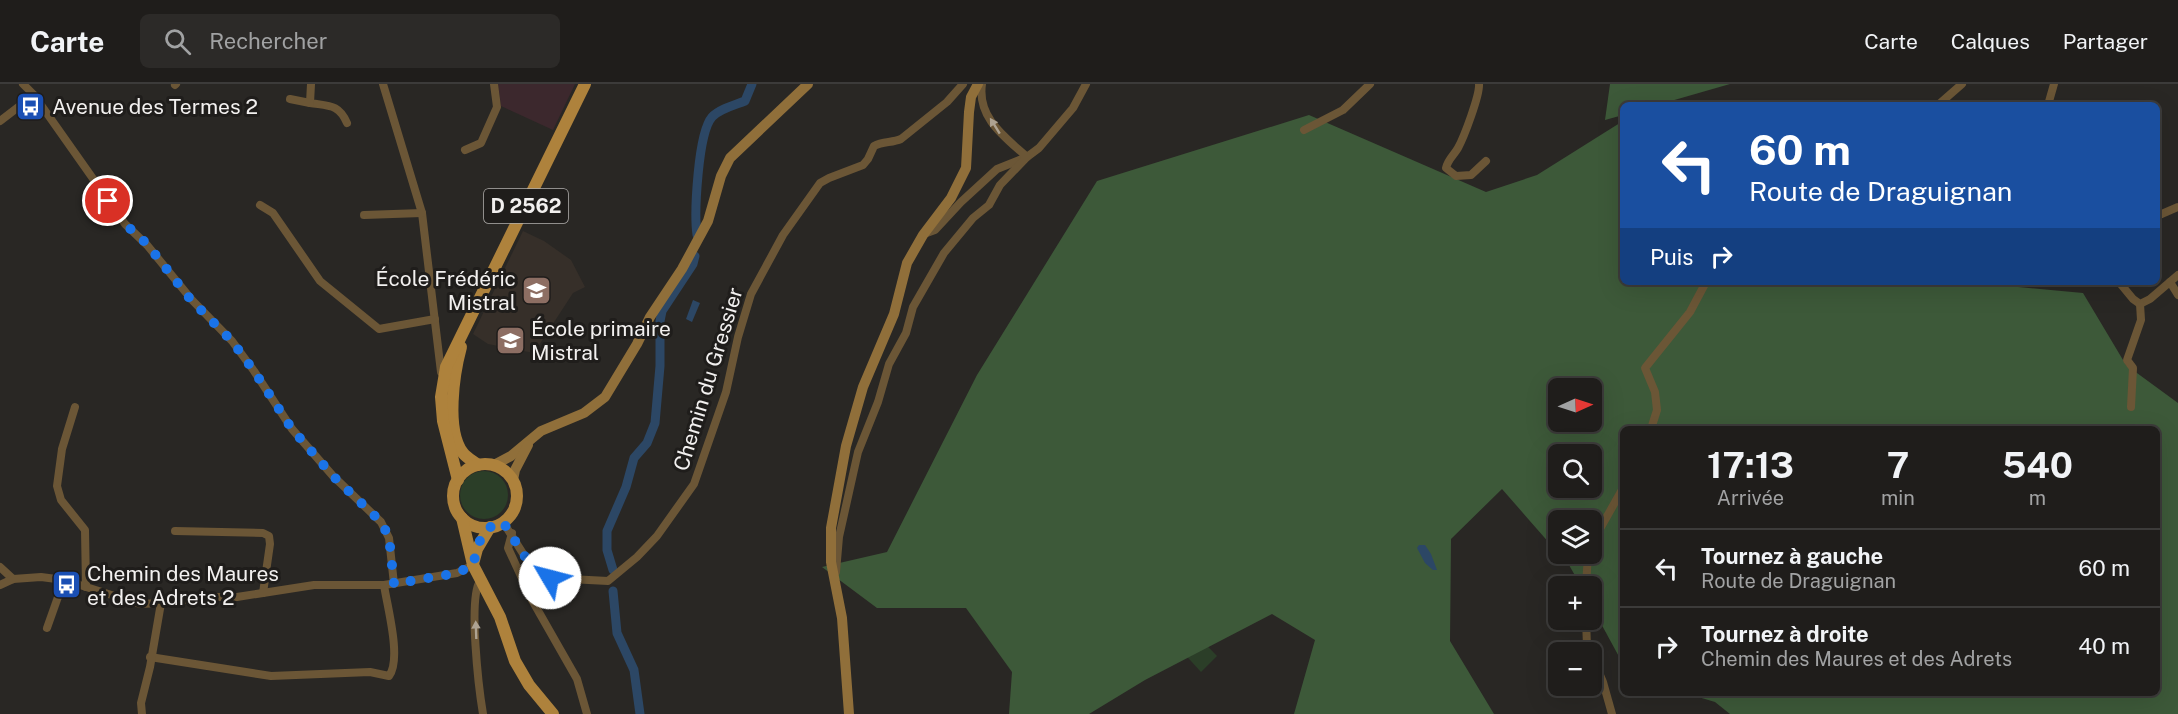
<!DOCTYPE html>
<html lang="fr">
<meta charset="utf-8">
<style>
:root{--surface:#1f1d1b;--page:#2c2a28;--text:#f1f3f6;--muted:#a1a2a3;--line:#3c3b3a}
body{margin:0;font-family:"Public Sans",sans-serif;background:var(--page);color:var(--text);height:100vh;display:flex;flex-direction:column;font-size:22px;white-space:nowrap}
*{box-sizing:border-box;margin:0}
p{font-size:20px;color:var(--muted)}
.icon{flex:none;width:33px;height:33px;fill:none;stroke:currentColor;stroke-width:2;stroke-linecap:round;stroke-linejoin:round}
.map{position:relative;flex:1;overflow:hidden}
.drawer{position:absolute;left:1620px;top:342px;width:540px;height:270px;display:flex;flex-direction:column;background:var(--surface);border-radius:9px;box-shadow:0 6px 24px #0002,0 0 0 2px var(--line)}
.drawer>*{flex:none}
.top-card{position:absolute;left:1620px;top:18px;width:540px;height:183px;border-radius:9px;box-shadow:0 6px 24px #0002,0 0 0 2px var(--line);background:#1a4fa0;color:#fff;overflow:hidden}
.needle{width:39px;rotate:87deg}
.buttons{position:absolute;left:1548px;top:294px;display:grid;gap:12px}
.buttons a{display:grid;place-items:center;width:54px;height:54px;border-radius:9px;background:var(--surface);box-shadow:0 6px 24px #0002,0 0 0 2px var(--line);font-size:30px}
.pin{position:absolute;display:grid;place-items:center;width:51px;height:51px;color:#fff;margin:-26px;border:3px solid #fff;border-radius:50%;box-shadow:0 2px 6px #0007}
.me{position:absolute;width:66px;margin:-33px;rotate:307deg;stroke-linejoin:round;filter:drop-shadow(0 0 4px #0008)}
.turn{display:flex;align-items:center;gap:21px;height:126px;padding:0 30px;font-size:27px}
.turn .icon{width:78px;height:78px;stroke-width:2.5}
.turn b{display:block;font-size:42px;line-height:51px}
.then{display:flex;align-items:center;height:57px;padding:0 30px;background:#0003;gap:12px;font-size:22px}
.eta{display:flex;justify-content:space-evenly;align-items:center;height:102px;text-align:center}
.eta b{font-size:36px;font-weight:700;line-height:42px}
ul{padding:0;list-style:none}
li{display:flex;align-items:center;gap:18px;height:78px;padding:0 30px;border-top:2px solid var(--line)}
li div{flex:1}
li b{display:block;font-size:22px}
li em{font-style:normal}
header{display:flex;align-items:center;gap:36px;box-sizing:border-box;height:84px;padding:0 30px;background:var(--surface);border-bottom:2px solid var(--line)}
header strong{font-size:28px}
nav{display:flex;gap:33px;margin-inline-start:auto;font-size:21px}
.search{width:420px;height:54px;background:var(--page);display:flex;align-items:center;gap:15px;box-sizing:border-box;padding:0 21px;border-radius:9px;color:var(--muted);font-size:22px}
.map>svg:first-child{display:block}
.commercial{fill:#3c282d}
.built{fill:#362f29}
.green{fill:#2b3e28}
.forest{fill:#3d5939;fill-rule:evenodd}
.water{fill:#2c4765}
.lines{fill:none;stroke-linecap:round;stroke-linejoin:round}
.canal{stroke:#2c4765;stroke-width:9}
.street{stroke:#6b5636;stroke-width:8}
.secondary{stroke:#906f3a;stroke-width:10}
.primary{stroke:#ae823c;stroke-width:12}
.oneway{fill:#aea392}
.route{stroke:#1a73e8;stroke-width:10;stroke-dasharray:0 18}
.labels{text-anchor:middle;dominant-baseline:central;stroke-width:6;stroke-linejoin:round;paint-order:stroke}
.shield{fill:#1f1d1b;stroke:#b3b1af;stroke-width:1.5}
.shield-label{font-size:20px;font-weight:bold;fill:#f2f0ef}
.poi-label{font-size:21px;fill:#f2f0ef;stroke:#1f1d1b;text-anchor:start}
.street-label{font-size:21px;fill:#f2f0ef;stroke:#1f1d1b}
</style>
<header>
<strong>Carte</strong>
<div class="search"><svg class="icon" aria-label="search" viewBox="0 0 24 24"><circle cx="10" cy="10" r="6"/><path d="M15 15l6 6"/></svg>Rechercher</div>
<nav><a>Carte</a><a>Calques</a><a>Partager</a></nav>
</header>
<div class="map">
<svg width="2178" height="630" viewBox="0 0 2178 630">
<rect width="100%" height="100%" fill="#292724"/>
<polygon class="commercial" points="498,0 575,0 553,46 501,22"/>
<polygon class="built" points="523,147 544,157 571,176 585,203 573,209 534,269 488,260 473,250"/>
<g class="green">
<circle cx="484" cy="411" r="24"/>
<polygon points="1186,540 1217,572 1201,588 1170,554"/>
</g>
<g class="forest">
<polygon points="1610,0 1730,0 1657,21 1623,21 1623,31 1605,36"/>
<path d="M1309,31L1486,108L1537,91L1623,37V198H1966L2083,209L2126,281L2178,319V630H1730L1715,618L1685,609H2157V345H1623V580L1592,523V502H1581L1569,481L1559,470H1592V436H1558V469L1502,405L1451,455L1450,557L1494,630H1294L1315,556L1272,530L1145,596L1089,630H1009L1012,588L966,524H877L822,483L887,468L977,291L1097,97ZM1558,304H1592V338H1558ZM1558,370H1592V404H1558Z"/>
</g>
<g class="water">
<polygon points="693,216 700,219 692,238 686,235"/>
<polygon points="1419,461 1425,461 1431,470 1437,486 1433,486 1425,479 1417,464"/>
</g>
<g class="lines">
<g class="canal">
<path d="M697,151C694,129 698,49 712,33C719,25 735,21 745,17L752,0"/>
<polyline points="613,486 607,466 607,447 626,403 634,374 647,359 655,339 660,282 660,237 662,227 693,180 695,172"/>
<polyline points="613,507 617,549 634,586 640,630"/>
</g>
<g class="street">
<polyline points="23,0 34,11 125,140 147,161 192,216 232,257 254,287 292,345 333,392 381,438 389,454 394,500"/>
<path d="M311,0L310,19C329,22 339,20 347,39"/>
<polyline points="383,0 422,129 441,288"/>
<path d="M1479,0C1480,11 1464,53 1458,64C1454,71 1448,75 1446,84L1456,92L1471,91L1486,77"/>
<polyline points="175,1 176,0"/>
<polyline points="290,15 310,19"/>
<polyline points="1938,21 1962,0"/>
<polyline points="2048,21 2054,0"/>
<polyline points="0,37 34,11"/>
<polyline points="1304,46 1343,26 1370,0"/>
<polyline points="465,66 481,59 497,23 494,0"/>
<polyline points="260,121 273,129 320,197 379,245 435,235"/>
<polyline points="364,131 422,129"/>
<polyline points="2157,132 2178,123"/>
<polyline points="924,150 935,146 961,118 997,85 1027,73 1039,64 1073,24 1086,0"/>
<polyline points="2119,198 2133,215 2140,220 2150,215 2178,191"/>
<polyline points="2170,198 2178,211"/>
<polyline points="75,323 62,365 57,402 61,416 85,446 86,503"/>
<polyline points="2131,323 2133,284 2127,276 2141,236 2140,220"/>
<polyline points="1651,345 1657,326 1655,308 1645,284 1690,228 1706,198"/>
<path d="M503,438L536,490L550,494L608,497L637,473L657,452L694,400L726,308L738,253L751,210L783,151L820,99L829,94L863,81L868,75L874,62C883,57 892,59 901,55L947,18L963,0"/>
<polyline points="175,447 263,449 269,452 270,460 263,509"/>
<polyline points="512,449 508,464 532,516 577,595 587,630"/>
<polyline points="1592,459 1623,404"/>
<polyline points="0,483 13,495"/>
<path d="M836,488L839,453L858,368L878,318L889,280L906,249L913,223L944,169L973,134L989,121L1000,101L1027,73C1005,53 977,34 982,0"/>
<path d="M480,497C468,515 479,606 483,630"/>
<polyline points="0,501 13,495 41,493 64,496 140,520 161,519 210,513 237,513 314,501 384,501 457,489 473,481"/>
<polyline points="1586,502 1588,470"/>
<polyline points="1586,536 1587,562 1590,568"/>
<polyline points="47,544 64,496"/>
<polyline points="1592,572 1603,598 1612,630"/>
<path d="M150,573L271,592L370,588L389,592C402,575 387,522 384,501"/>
<polyline points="142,630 141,619 150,583 161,519"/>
</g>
<g class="secondary">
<polyline points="494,381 511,372 541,347 584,329 605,313 637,260 650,233 682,185 708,137 721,92 730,74 808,0"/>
<polyline points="513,396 515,386 528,361"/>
<polyline points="849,630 842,534 831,478 831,444 846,362 863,303 894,230 907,179 923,151 951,114 966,84 969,28 971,13 978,0"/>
</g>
<g class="primary">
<path d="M461,263C454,289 445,346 463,369C467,374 473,377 478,381"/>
<circle cx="485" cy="412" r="32"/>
<polyline points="458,396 443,337 441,313 446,283 585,0"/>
<polyline points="462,434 473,481 500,533 515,577 529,601 553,630"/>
<polyline points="473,480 477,465 490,443"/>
</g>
</g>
<defs><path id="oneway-solid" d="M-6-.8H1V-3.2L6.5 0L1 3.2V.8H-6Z" transform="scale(1.5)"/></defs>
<g class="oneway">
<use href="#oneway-solid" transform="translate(995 42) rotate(-122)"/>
<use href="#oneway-solid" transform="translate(476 546) rotate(-92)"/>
</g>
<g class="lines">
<path class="route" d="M108,117L125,140L147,160L191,216L232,257L254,287L292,345L333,392L381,438L389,453L394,500L457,489L473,481C476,470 479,451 489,444C493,441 499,440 503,438L536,490L550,494"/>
</g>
<defs>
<symbol id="bus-square" viewBox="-11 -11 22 22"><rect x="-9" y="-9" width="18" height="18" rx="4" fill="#1a4fb4" stroke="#1f1d1b"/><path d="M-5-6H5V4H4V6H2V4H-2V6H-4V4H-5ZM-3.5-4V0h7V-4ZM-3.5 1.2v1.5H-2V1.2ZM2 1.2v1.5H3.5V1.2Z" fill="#fff"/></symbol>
<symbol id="school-square" viewBox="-11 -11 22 22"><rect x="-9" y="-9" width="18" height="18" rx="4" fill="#8d6e63" stroke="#1f1d1b"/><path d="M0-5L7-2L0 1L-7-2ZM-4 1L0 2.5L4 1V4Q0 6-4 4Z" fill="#fff"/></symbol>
</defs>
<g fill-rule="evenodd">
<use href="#bus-square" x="14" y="6" width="33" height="33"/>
<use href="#school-square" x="520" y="190" width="33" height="33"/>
<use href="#school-square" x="494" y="240" width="33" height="33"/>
<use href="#bus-square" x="50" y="484" width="33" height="33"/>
</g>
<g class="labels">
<rect class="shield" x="484" y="105" width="84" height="34" rx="4.5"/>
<g class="shield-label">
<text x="526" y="122">D 2562</text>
</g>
<g class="poi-label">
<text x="52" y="22">Avenue des Termes 2</text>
<text x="516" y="194" text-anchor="end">École Frédéric<tspan x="516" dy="24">Mistral</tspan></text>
<text x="531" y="244">École primaire<tspan x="531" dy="24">Mistral</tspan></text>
<text x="87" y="489">Chemin des Maures<tspan x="87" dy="24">et des Adrets 2</tspan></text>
</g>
<g class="street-label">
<text transform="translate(708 295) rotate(-73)">Chemin du Gressier</text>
</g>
</g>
</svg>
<div class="buttons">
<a><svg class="needle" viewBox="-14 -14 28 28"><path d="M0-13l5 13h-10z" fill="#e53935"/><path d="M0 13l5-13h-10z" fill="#a1a2a3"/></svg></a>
<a><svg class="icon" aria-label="search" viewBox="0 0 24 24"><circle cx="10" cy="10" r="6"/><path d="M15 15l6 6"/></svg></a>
<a><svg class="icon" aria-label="layers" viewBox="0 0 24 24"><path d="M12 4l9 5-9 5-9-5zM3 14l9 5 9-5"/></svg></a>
<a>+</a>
<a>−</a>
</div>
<div class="pin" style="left:108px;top:117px;background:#d93025"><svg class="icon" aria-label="arrive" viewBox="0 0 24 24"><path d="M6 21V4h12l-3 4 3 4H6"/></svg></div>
<svg class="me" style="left:550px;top:494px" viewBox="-20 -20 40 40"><circle r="19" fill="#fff"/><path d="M0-13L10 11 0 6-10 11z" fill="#1a73e8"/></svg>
<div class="top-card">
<div class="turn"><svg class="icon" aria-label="left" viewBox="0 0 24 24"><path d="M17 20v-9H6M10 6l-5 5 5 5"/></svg><div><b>60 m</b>Route de Draguignan</div></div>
<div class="then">Puis<svg class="icon" aria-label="right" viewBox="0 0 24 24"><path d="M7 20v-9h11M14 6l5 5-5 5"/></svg></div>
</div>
<section class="drawer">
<div class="eta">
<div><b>17:13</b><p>Arrivée</p></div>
<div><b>7</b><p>min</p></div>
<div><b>540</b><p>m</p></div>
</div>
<ul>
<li><svg class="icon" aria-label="left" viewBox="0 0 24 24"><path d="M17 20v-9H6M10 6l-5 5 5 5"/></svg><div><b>Tournez à gauche</b><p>Route de Draguignan</p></div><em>60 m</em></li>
<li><svg class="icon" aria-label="right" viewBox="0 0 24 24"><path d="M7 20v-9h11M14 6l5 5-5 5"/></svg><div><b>Tournez à droite</b><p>Chemin des Maures et des Adrets</p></div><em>40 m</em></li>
</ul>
</section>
</div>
